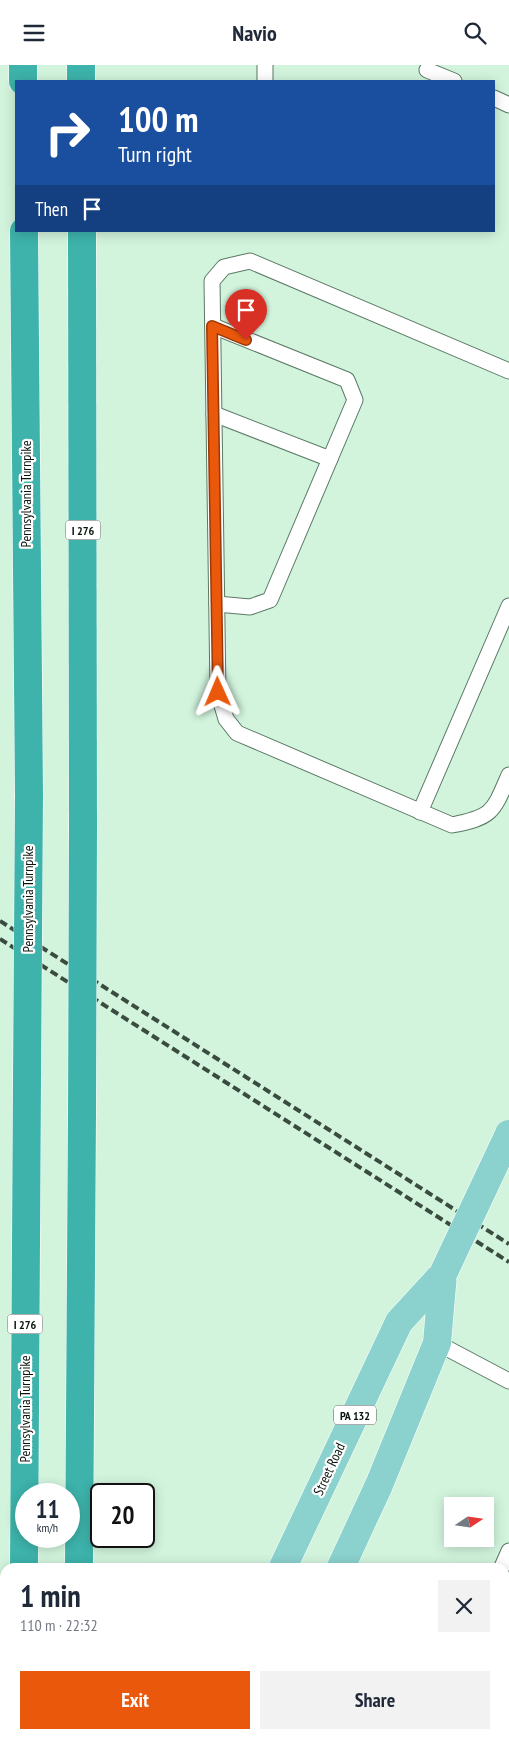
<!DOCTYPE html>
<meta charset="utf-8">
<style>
:root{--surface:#fff;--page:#f2f2f3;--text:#1f2937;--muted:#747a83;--accent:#ea580c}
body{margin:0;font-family:"PT Sans Narrow",sans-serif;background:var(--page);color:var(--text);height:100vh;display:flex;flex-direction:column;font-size:19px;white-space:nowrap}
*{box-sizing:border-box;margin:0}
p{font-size:16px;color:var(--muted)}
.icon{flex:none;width:28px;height:28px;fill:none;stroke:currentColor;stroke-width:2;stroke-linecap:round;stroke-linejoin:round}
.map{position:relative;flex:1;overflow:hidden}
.panel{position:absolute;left:0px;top:1498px;width:510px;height:176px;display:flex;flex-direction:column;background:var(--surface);border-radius:15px 15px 0 0;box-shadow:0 2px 12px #0003}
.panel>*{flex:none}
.guide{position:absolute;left:15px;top:15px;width:480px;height:152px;border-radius:0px;box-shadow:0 2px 12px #0003;background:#1a4fa0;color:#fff;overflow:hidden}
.needle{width:32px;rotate:77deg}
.tools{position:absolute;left:444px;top:1432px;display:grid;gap:10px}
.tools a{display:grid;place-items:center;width:50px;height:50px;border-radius:0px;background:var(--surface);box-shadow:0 2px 12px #0003;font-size:25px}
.speed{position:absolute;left:15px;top:1418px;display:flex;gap:10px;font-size:25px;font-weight:700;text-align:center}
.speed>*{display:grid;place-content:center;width:65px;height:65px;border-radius:50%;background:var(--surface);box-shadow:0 2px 12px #0003;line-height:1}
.speed small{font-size:12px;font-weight:400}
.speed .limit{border:2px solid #111;border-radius:8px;background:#fff;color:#111}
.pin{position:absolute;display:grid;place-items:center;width:42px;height:42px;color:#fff;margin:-51px -21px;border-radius:50% 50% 50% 0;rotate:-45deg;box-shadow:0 0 5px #0007}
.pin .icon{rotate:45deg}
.me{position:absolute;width:55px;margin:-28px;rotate:359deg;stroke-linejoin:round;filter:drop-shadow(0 0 4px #0008)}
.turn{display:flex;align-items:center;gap:18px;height:105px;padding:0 20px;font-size:22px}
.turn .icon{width:65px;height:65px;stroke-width:2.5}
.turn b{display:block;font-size:35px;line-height:42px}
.then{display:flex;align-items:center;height:48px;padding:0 20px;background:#0003;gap:10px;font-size:19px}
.round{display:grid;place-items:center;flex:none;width:52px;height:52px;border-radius:0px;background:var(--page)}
.headline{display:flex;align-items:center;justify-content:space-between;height:85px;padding:0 20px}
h1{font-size:30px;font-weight:700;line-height:38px}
.cta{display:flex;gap:10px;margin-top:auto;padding:10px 20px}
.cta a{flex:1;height:58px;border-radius:0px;background:var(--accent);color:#fff;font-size:20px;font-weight:700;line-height:58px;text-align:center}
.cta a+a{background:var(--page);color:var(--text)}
header{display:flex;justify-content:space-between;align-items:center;height:65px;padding:0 20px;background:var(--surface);font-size:22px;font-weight:700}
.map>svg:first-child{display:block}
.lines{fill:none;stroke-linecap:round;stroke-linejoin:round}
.service-casing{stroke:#5b7965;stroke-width:17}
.primary-casing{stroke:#fff;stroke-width:29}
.motorway-casing{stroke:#fff;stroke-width:29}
.service{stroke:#fff;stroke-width:15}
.primary{stroke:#8bd1cd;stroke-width:28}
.motorway{stroke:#3db3ab;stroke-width:28}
.rail{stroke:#3a4b40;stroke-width:4;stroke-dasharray:8 4;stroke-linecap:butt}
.primary-bridge-casing{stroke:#fff;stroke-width:29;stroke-linecap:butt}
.motorway-bridge-casing{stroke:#fff;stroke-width:29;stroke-linecap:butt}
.primary-bridge{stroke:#8bd1cd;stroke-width:28}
.motorway-bridge{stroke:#3db3ab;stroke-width:28}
.route-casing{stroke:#983908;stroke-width:12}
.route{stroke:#ea580c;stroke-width:9}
.labels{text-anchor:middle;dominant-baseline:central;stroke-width:4.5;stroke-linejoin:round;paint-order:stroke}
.shield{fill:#fff;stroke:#535b56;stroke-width:1}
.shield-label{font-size:12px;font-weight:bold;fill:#09150d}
.street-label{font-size:14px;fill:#09150d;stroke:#fff}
</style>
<header><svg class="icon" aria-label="menu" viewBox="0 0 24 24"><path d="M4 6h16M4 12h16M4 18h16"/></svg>Navio<svg class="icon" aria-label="search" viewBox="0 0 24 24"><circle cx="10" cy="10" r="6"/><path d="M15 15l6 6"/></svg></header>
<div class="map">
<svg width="509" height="1673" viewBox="0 0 509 1673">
<rect width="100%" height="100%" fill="#d2f4dd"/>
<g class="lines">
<defs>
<g id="service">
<polyline points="265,0 265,16"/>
<polyline points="427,5 454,16"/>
<polyline points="494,33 509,40"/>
<polyline points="213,261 347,315 355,335 270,535 250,542 217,539"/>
<path d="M509,306L250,196L224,202L212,216L218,627L226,654L237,668L452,760C493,752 493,747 509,710"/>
<polyline points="214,349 330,394"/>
<polyline points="420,747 509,541"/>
<polyline points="437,1278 509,1316"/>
<polyline points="502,1502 509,1486"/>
<polyline points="505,1539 509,1541"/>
<polyline points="505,1633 509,1623"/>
<polyline points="426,1673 428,1669"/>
<polyline points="488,1673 490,1669"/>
</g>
<g id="primary">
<polyline points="283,1502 399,1257 443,1209"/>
<polyline points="341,1502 379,1420 437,1278 443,1209"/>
<polyline points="203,1673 205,1669"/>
<polyline points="262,1673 264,1669"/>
</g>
<g id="motorway">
<polyline points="23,0 23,16"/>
<polyline points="81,0 81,16"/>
<polyline points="24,166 29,730"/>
<polyline points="82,166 83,764"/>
<polyline points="24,1502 27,1015"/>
<polyline points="79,1502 82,1049"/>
<polyline points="23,1673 23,1669"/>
<polyline points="78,1673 78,1669"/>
</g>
</defs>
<use href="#service" class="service-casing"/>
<use href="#primary" class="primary-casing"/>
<use href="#motorway" class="motorway-casing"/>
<use href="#service" class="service"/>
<use href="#primary" class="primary"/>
<use href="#motorway" class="motorway"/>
<g class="rail">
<polyline points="0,856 509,1179"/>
<polyline points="0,874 509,1197"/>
</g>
<defs>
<polyline id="primary-bridge" points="443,1209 509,1069"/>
<g id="motorway-bridge">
<polyline points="27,1015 29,730"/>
<polyline points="82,1049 83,764"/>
</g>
</defs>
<use href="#primary-bridge" class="primary-bridge-casing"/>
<use href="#motorway-bridge" class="motorway-bridge-casing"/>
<use href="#primary-bridge" class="primary-bridge"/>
<use href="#motorway-bridge" class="motorway-bridge"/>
</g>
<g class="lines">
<defs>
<polyline id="route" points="218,627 212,261 246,275"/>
</defs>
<use href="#route" class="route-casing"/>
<use href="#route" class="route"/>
</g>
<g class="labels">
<g class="shield">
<rect x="65.5" y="455.5" width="35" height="19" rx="4"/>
<rect x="7.5" y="1249.5" width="35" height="19" rx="4"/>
<rect x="334" y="1340.5" width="42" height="19" rx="4"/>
</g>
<g class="shield-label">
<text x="83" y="465">I 276</text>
<text x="25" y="1259">I 276</text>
<text x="355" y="1350">PA 132</text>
</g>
<g class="street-label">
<text transform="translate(26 429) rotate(-90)">Pennsylvania Turnpike</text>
<text transform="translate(28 834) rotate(-90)">Pennsylvania Turnpike</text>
<text transform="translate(25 1344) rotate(-90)">Pennsylvania Turnpike</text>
<text transform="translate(329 1404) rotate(-65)">Street Road</text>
</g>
</g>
</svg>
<div class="tools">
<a><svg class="needle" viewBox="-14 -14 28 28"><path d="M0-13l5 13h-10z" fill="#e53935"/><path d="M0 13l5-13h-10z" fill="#747a83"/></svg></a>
</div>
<div class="speed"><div>11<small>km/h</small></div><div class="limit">20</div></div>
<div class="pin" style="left:246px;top:275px;background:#d93025"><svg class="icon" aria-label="arrive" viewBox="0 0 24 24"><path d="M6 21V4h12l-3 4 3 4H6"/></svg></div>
<svg class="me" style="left:218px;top:627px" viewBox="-20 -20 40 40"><path d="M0-17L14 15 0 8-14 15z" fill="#ea580c" stroke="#fff" stroke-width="4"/></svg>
<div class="guide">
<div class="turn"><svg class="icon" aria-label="right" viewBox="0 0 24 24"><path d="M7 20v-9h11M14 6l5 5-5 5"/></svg><div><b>100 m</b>Turn right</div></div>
<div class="then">Then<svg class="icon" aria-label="arrive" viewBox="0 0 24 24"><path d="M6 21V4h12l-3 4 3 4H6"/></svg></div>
</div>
<section class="panel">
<div class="headline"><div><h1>1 min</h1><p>110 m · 22:32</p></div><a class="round"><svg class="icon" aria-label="close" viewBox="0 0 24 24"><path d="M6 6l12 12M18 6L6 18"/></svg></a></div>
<div class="cta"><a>Exit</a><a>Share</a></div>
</section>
</div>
